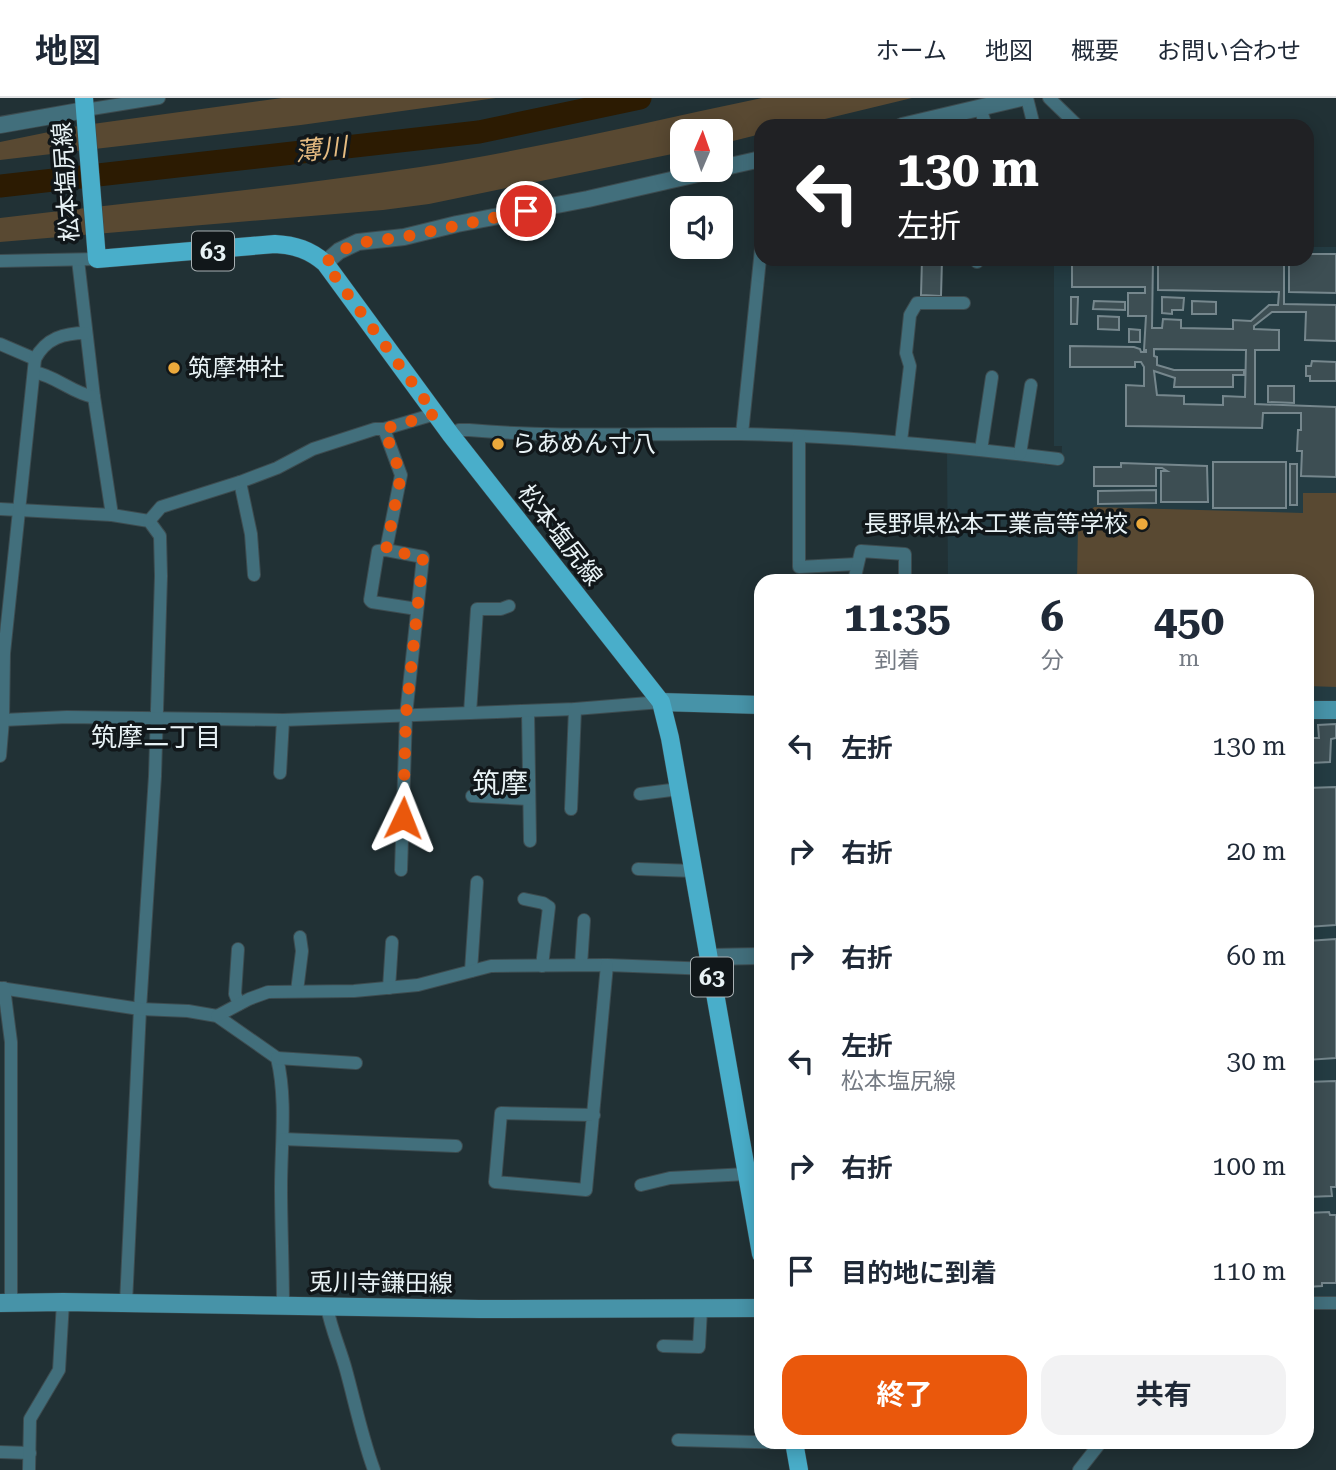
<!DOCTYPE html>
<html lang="ja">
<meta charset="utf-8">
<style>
:root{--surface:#fff;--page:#f2f2f3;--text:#1f2937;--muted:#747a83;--line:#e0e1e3;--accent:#ea580c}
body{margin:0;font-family:"Roboto Serif","Noto Sans JP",serif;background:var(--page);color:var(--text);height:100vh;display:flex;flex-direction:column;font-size:26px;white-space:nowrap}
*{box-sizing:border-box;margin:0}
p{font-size:23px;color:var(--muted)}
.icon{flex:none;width:38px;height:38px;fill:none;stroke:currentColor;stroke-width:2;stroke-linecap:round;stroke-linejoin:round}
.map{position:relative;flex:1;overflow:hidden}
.sheet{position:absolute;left:754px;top:476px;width:560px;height:875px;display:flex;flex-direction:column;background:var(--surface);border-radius:21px;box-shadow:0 4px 18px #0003}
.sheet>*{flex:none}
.banner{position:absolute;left:754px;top:21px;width:560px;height:147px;border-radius:21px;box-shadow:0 4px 18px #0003;background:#202124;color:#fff;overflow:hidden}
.needle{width:46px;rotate:2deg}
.tools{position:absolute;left:670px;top:21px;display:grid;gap:14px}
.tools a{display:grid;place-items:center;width:63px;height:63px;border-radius:14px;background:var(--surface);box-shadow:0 4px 18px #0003;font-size:35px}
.pin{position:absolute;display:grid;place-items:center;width:60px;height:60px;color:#fff;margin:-30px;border:4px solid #fff;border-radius:50%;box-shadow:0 2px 7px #0007}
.me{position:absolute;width:77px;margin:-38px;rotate:2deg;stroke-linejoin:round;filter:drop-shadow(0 0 5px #0008)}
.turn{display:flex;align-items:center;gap:24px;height:147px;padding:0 28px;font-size:32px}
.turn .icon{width:91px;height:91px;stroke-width:2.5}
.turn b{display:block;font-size:49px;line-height:60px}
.eta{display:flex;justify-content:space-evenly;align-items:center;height:119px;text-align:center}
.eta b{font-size:42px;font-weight:700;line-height:49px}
.primary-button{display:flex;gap:14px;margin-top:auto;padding:14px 28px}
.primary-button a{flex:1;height:80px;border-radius:21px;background:var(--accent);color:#fff;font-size:28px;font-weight:700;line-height:80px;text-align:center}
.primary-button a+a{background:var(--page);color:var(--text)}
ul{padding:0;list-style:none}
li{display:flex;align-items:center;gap:21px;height:105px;padding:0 28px}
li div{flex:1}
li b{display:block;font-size:26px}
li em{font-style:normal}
header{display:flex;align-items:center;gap:42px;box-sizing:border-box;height:98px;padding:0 35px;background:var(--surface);border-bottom:2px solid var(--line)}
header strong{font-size:33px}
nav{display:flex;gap:38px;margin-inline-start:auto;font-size:24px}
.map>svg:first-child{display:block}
.built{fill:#243c43}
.green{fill:#594932}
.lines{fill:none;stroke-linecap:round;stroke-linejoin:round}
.river{stroke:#2c1b02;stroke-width:23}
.building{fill:#3d4e53;stroke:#76878d;stroke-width:2;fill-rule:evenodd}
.minor-casing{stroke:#3d4c50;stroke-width:14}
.tertiary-casing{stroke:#3d4c50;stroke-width:18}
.secondary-casing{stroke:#3d4c50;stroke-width:19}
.primary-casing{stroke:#3d4c50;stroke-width:19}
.minor{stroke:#426f7c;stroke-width:12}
.tertiary{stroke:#426f7c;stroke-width:16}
.secondary{stroke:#4793a8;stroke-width:18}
.primary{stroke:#49aeca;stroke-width:18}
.route{stroke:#ea580c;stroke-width:12;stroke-dasharray:0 21.6}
.poi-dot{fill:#eca93b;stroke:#11171a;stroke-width:2.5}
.labels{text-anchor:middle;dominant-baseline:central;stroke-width:7;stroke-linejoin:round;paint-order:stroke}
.shield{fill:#11171a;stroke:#a8b0b3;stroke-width:2}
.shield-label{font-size:23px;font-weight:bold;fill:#e8f2f5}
.street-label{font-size:24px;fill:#e8f2f5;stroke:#11171a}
.poi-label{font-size:24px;fill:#e8f2f5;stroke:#11171a;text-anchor:start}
.water-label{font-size:26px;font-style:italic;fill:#e5bb81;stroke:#11171a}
.neighbourhood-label{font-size:26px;fill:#e8f2f5;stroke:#11171a}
.quarter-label{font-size:28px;fill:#e8f2f5;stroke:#11171a}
</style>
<header>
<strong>地図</strong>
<nav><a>ホーム</a><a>地図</a><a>概要</a><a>お問い合わせ</a></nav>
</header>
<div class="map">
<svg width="1336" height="1372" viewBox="0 0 1336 1372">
<rect width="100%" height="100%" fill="#213135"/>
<g class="built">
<polygon points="1307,149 1336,149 1336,607 1307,607 1307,483 948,483 947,355 1045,364 1045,367 1061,368 1062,348 1054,348 1054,161 1307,161"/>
<rect x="1307" y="621" width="29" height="579"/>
</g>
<g class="green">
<polygon points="282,0 496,0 301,27 0,62 0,44 78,28"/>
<path d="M762,0H912L796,28H761V36L721,46V33H682V54L429,106L383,112L0,144V120C140,103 280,90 420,69C535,51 648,24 762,0Z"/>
<polygon points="1303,395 1336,395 1336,589 1307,588 1307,483 1077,483 1078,428 1094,409 1303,415"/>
</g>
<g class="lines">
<polyline class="river" points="0,88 479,34 640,0"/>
</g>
<g class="building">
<path d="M1307,156H1336V195L1289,194V163H1284V206L1336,207V243L1305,242L1306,214H1272L1254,228V231L1279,232V252H1255V306L1336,309V379L1301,378L1302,353H1297L1298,332H1301V315H1263L1262,330L1126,328V287L1144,288V269L1141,264H1135V269H1070V248L1134,249L1140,251L1141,254H1146V252H1144L1146,218H1128V195H1145V189H1072V163L1146,164V161H1153L1152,230H1162L1163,221L1181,222V230L1233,231V222L1251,223L1269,207H1278L1279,194L1158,192V161H1307ZM1154,251L1246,252L1245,299L1223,298V307L1184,306V298L1157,297L1154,273L1175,280L1174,289H1233V277H1244V272H1174L1157,267V259L1154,258Z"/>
<polygon points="922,161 942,162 941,198 921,197"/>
<polygon points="1071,199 1078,199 1077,226 1071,226"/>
<polygon points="1162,199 1184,200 1183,212 1172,212 1172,216 1162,215"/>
<polygon points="1094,203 1125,204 1125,212 1093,211"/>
<polygon points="1192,203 1216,204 1216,216 1192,216"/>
<polygon points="1098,218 1119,219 1119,232 1098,231"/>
<polygon points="1129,231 1140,232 1140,244 1129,244"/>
<polygon points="1312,263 1336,264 1336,283 1310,283 1310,278 1306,278 1306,268 1311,268"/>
<polygon points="1268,288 1294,288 1294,305 1268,304"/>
<rect x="1213" y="364" width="73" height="46"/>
<polygon points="1121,365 1207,368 1208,404 1161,404 1161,373 1167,373 1162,370 1156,370 1156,388 1094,388 1094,369 1121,369"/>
<rect x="1290" y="366" width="7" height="41"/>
<polygon points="1156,392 1156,405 1098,406 1098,393"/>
<polygon points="1336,626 1336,640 1331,641 1330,664 1311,665 1311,659 1307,659 1307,640 1319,640 1318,627"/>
<polygon points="1336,689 1336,827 1307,829 1307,690"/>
<polygon points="1336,841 1336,960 1307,962 1307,843"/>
<polygon points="1336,983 1336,1089 1331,1089 1332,1098 1307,1099 1307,984"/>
<polygon points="1329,1114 1330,1117 1336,1117 1336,1185 1322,1185 1322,1188 1307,1189 1307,1115"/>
</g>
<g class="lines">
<defs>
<g id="minor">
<polyline points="1027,0 1034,28"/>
<polyline points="1049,0 1078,28"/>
<polyline points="980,10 986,28"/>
<polyline points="85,12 159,0"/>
<polyline points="78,162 94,299 112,417"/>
<polyline points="0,163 97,161"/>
<polyline points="977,164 977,161"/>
<polyline points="0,246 35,261"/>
<path d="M34,274C56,278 72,295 94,299"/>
<polyline points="384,331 401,377 386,452 423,459 406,617 401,772"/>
<polyline points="742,336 761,151"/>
<path d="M451,337L459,332H469C559,340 650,335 740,336C847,338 952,348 1058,361"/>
<polyline points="799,339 799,469 857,466"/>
<polyline points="901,343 910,268 906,255 910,217 917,205 964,205"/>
<polyline points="981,352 992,279"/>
<polyline points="1020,356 1031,287"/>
<polyline points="240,384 251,436 254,477"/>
<polyline points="0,411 112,417 149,423 160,438 161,478 155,678 140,911 126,1205"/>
<polyline points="149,423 161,409 240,384 277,370 313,351 375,331 384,331 435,316"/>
<polyline points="386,452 378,453 370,502 372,504 417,511"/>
<polyline points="854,483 861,453 905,456 905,483"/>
<polyline points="528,613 530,743"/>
<polyline points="470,615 477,511 501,511 509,508"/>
<polyline points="3,622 67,619 283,622 575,611 661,604"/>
<path d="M0,658L3,622L4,555L35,261C46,240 64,235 86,235"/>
<polyline points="280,675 283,622"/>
<polyline points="640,696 679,691"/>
<polyline points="472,698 529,701"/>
<polyline points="571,711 575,611"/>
<polyline points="638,771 694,773"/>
<polyline points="524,801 543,805 549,809 542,868"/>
<polyline points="238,851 235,896 239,906"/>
<polyline points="581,867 584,822"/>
<polyline points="471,873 477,784"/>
<path d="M0,890L140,911L188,913L217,918L277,960C287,1001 281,1047 281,1089C281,1128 283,1168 283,1208"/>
<polyline points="4,890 11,944 11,1205"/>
<polyline points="389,890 392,844"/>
<polyline points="297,893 302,853 300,839"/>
<polyline points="217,918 249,901 268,894 354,893 418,887 491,868 607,867 711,871"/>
<polyline points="277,960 356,965"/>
<polyline points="594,1017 501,1015 495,1084 586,1092 607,867"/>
<polyline points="283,1041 456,1048"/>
<polyline points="641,1087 670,1080 747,1076"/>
<polyline points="1307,1205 1336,1205"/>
<path d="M327,1209C331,1231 340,1250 346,1272C355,1305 362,1339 374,1372"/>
<polyline points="663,1248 699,1249 701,1211"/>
<polyline points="678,1342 794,1345"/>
<polyline points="0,1354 30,1355"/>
<polyline points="29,1372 30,1321 59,1272 63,1204"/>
<polyline points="1079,1372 1101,1344"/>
</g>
<g id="tertiary">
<polyline points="0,27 85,12"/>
<polyline points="902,28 1021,0"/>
<polyline points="721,70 761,61"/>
<polyline points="325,165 339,153 358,144 404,139 457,126 588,101 715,72"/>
<polyline points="709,859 761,858"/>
</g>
<g id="secondary">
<polyline points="661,604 761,607"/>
<polyline points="1307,612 1336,612"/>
<polyline points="0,1205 63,1204 479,1211 761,1210"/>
</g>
<g id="primary">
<path d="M84,0L97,161L275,146C295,147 310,152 325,165L451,337L661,604L670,640L761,1156"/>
<polyline points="794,1344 799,1372"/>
</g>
</defs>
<use href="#minor" class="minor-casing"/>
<use href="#tertiary" class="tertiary-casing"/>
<use href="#secondary" class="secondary-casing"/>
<use href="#primary" class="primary-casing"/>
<use href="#minor" class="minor"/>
<use href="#tertiary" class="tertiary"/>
<use href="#secondary" class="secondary"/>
<use href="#primary" class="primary"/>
</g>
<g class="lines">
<polyline class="route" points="403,720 406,617 423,459 386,452 401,377 384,331 435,316 325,165 340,153 358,145 404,139 526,113"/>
</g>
<g class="poi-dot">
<circle cx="174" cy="270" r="7"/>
<circle cx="498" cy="346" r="7"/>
<circle cx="1142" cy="426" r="7"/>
</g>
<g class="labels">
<g class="shield">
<rect x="192" y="133.5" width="42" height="39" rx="5"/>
<rect x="691" y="859.5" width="42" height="39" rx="5"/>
</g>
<g class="shield-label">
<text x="213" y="153">63</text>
<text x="712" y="879">63</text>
</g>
<g class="street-label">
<text transform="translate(66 84) rotate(-94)">松本塩尻線</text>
<text transform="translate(560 437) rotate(52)">松本塩尻線</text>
<text transform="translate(381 1185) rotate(1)">兎川寺鎌田線</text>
</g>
<g class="poi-label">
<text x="188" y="270">筑摩神社</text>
<text x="512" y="346">らあめん寸八</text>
<text x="1128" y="426" text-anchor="end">長野県松本工業高等学校</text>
</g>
<g class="water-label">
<text transform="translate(321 51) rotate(-6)">薄川</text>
</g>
<g class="neighbourhood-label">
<text x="156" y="639">筑摩二丁目</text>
</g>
<g class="quarter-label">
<text x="500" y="685">筑摩</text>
</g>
</g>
</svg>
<div class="tools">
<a><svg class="needle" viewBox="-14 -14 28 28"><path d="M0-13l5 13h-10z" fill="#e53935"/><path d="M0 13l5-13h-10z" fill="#747a83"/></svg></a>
<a><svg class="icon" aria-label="sound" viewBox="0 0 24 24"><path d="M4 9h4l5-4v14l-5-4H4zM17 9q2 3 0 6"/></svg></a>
</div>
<div class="pin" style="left:526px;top:113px;background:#d93025"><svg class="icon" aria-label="arrive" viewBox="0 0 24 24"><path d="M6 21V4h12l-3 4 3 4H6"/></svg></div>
<svg class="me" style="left:403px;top:720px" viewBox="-20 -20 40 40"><path d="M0-17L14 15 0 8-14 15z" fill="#ea580c" stroke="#fff" stroke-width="4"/></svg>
<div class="banner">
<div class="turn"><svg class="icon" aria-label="left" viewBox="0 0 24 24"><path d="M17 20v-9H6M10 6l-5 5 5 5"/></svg><div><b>130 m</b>左折</div></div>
</div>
<section class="sheet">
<div class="eta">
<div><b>11:35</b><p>到着</p></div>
<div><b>6</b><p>分</p></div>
<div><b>450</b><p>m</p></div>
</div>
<ul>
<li><svg class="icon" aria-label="left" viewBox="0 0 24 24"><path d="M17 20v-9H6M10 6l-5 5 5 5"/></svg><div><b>左折</b></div><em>130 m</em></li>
<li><svg class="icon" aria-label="right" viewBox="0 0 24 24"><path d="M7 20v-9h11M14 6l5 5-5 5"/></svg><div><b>右折</b></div><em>20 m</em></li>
<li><svg class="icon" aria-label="right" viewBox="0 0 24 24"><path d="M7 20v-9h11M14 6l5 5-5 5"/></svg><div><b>右折</b></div><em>60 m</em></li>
<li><svg class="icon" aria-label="left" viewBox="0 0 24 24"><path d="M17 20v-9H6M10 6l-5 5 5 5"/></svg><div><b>左折</b><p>松本塩尻線</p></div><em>30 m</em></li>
<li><svg class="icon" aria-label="right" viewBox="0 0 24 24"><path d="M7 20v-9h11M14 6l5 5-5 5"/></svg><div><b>右折</b></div><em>100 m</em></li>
<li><svg class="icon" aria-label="arrive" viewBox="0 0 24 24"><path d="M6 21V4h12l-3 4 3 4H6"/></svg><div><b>目的地に到着</b></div><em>110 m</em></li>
</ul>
<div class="primary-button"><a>終了</a><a>共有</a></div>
</section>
</div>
